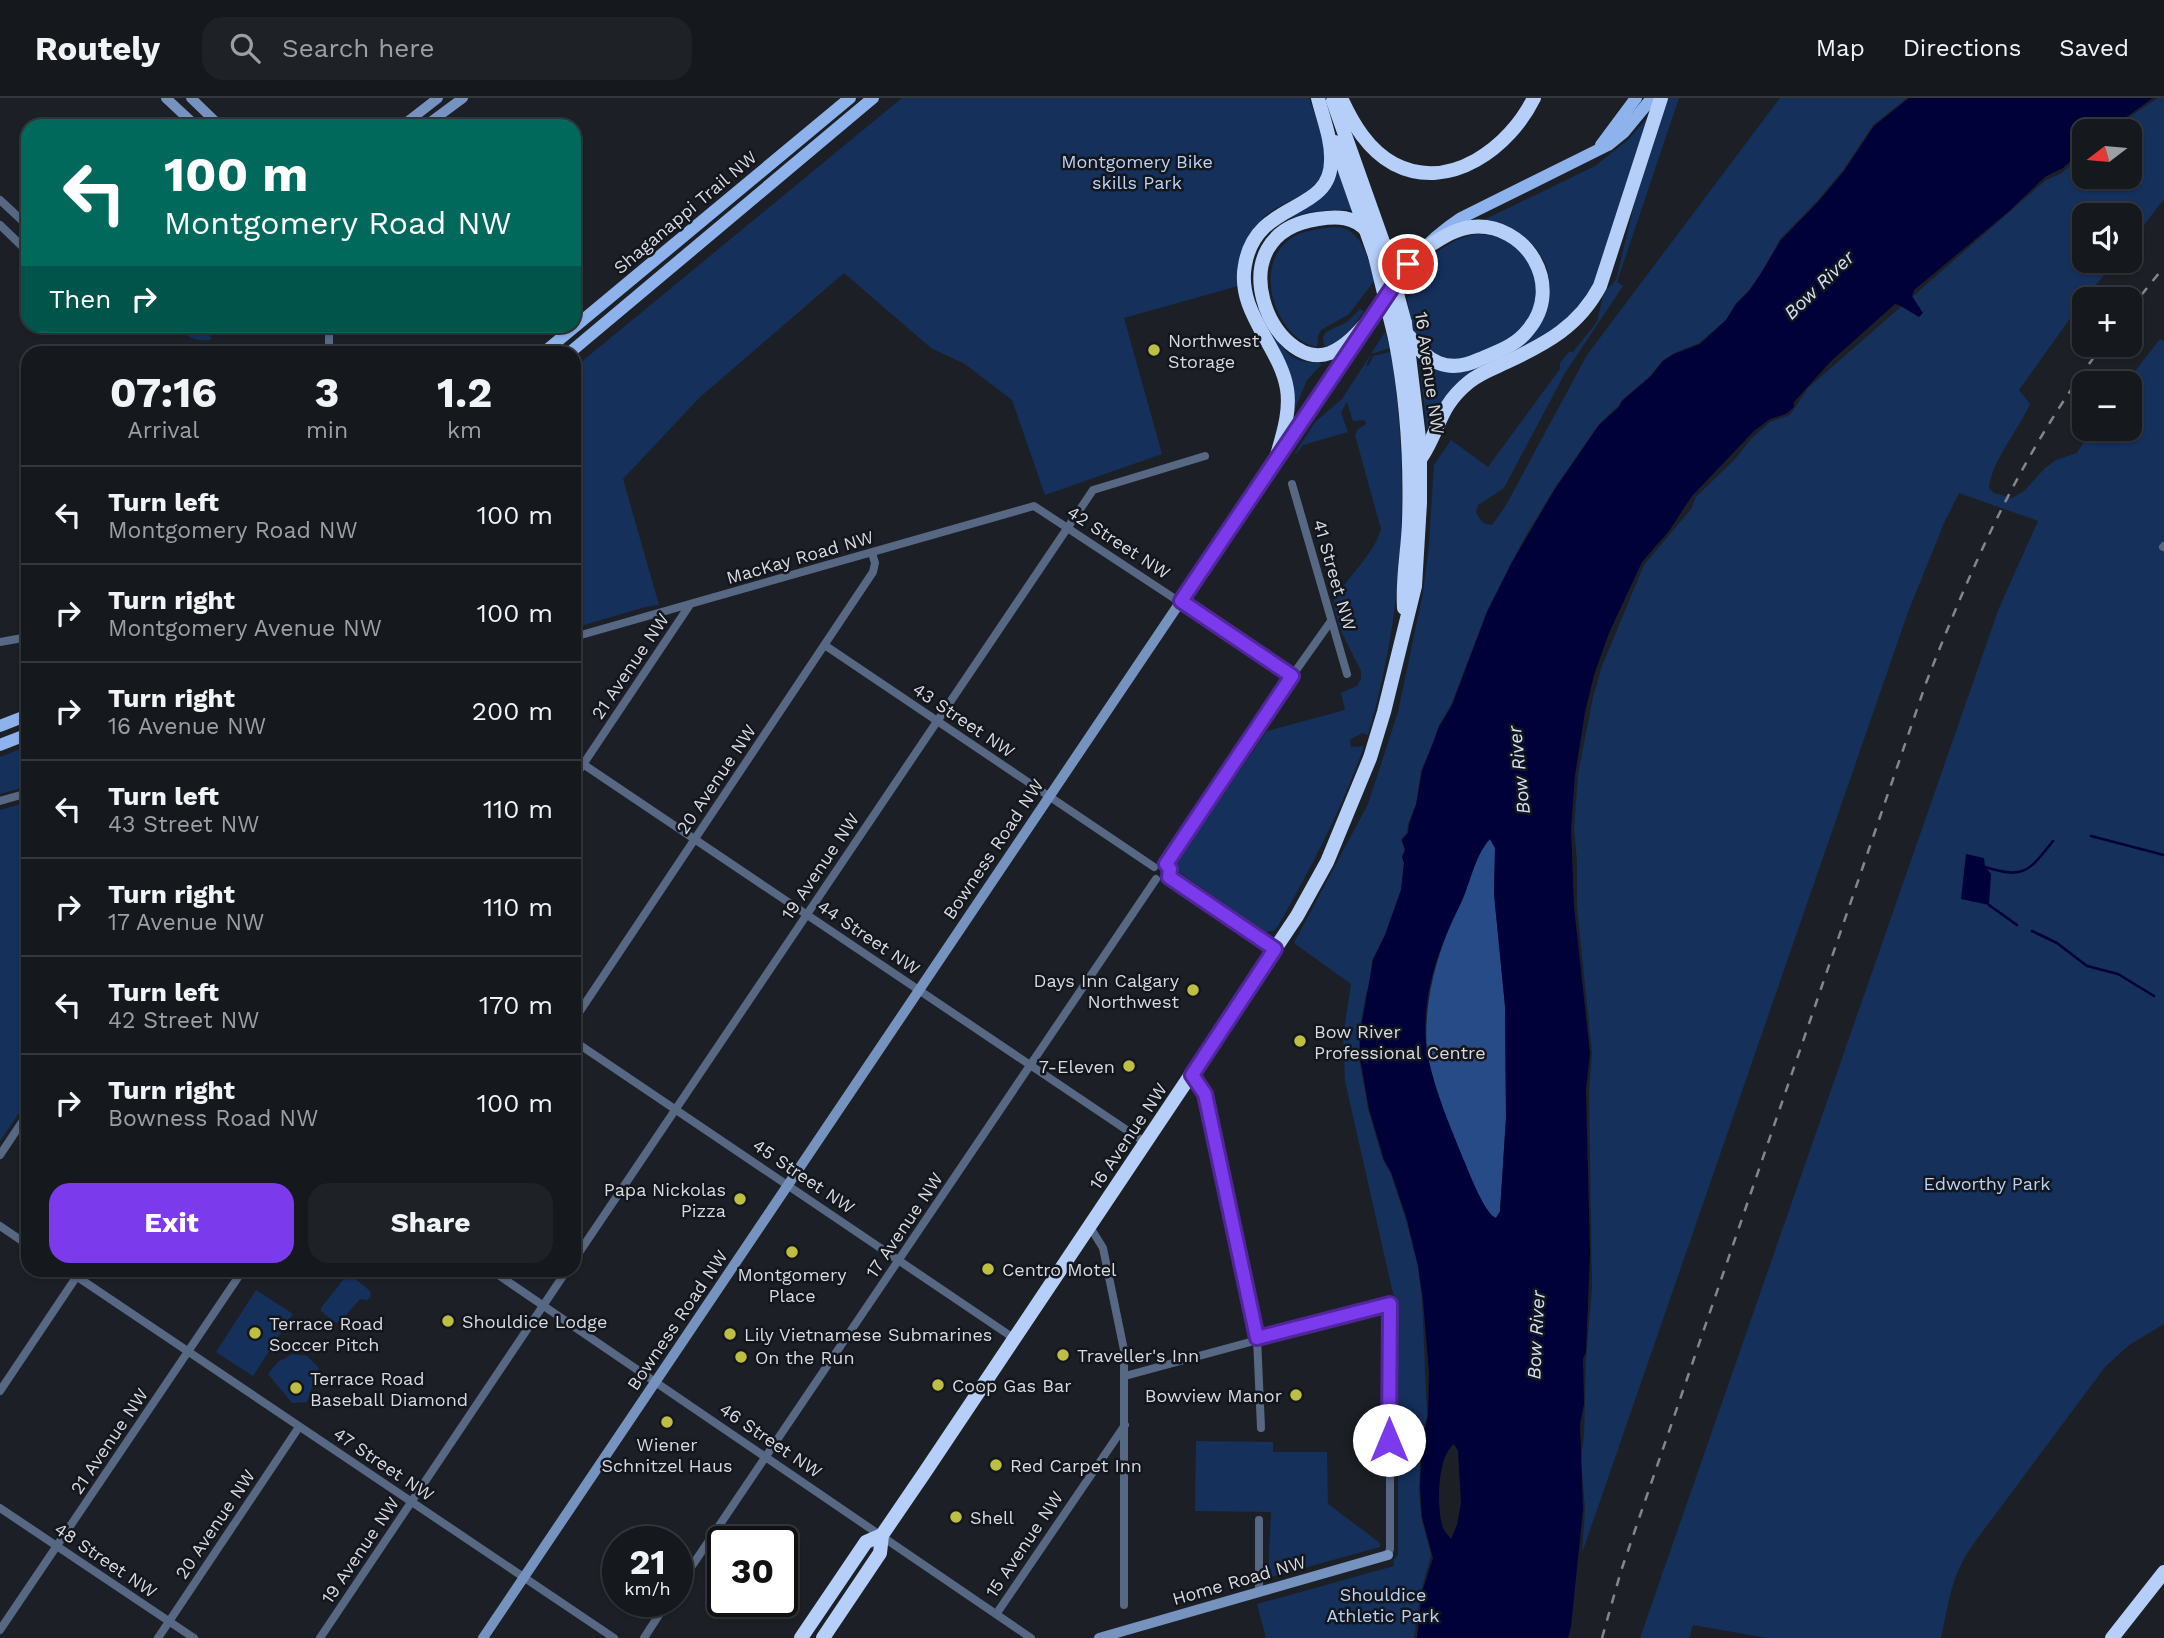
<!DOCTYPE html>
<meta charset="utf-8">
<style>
:root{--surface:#15181c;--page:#1e2125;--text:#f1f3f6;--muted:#9da0a3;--line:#34373b;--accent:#7c3aed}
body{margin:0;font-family:"Work Sans",sans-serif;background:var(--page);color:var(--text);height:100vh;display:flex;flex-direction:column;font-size:26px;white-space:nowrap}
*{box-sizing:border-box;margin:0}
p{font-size:23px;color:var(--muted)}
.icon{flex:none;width:38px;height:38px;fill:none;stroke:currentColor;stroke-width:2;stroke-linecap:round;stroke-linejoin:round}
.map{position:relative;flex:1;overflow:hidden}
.panel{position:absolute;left:21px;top:248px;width:560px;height:931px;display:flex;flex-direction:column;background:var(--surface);border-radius:21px;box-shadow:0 2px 5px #0004,0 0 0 2px var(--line)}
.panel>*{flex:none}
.banner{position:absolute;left:21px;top:21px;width:560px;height:214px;border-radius:21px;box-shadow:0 2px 5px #0004,0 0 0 2px var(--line);background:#00695c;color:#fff;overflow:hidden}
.needle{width:46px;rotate:254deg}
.buttons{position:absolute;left:2072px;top:21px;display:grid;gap:14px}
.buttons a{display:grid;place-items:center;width:70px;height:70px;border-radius:14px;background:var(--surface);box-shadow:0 2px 5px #0004,0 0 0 2px var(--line);font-size:35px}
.speed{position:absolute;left:602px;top:1428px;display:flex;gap:14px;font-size:35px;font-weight:700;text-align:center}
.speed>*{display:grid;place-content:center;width:91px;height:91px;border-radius:50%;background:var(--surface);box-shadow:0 2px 5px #0004,0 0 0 2px var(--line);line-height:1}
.speed small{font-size:18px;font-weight:400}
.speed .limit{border:4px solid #111;border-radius:10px;background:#fff;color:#111}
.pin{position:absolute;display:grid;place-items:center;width:60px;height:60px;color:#fff;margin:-30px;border:4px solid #fff;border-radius:50%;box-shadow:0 2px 7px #0007}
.me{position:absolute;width:77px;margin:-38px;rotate:0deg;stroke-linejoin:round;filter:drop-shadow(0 0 5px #0008)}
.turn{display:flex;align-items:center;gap:24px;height:147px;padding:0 28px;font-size:32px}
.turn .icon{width:91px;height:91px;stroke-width:2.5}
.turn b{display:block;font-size:49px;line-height:60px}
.then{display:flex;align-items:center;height:66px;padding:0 28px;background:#0003;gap:14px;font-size:26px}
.eta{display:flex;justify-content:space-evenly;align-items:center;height:119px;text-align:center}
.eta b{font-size:42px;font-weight:700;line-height:49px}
.cta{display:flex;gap:14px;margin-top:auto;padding:14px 28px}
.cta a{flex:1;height:80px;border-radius:21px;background:var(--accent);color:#fff;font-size:28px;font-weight:700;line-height:80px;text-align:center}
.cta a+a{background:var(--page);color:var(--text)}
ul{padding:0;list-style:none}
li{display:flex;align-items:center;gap:21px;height:98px;padding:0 28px;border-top:2px solid var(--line)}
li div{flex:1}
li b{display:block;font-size:26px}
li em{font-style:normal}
header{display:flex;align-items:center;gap:42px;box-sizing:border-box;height:98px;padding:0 35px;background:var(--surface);border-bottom:2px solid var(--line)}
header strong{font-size:33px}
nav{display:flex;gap:38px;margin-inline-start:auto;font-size:24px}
.search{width:490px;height:63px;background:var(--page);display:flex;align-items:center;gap:18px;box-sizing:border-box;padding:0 24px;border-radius:21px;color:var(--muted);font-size:26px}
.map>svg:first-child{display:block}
.green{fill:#15305b}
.forest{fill:#264b86}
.water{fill:#000138;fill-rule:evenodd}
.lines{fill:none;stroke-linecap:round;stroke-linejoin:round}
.stream{stroke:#000138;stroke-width:2.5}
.street{stroke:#576884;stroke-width:8}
.secondary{stroke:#7692be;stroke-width:10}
.primary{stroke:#8eb2eb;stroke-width:12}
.highway{stroke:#b5cff9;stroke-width:14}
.rail{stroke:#83868b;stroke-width:2.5;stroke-dasharray:9 9;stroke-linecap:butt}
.highway-bridge{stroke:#b5cff9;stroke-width:14}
.route-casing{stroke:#51269a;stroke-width:18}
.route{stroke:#7c3aed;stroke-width:12}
.poi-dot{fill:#bebf42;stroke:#13161d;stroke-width:2.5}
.labels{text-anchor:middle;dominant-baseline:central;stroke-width:5;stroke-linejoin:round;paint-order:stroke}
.park-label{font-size:18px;fill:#bcd2f5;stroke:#13161d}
.street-label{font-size:18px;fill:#d8dadf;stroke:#13161d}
.poi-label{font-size:18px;fill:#d8dadf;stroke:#13161d;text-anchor:start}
.water-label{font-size:19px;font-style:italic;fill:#d5e0f2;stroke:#13161d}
</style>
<header>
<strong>Routely</strong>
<div class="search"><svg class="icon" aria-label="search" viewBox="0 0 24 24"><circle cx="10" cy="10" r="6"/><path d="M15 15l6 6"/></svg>Search here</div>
<nav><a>Map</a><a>Directions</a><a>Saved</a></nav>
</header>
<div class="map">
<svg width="2164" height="1540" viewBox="0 0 2164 1540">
<rect width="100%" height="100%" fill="#1c2026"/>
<g class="green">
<path d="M902,0H1309C1315,19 1327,43 1326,63C1325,93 1293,99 1273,112C1246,130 1238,158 1238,188L1124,220L1162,356L1045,397L1012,302L965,266L931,250L844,175L699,300L623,381L659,507L645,509L574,530V270Z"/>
<path d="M1666,0H1679L1617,184L1623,188L1565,275L1504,390L1478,407L1476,414C1480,422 1483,427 1492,427L1505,409L1587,257L1780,0H1907L1873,27L1843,72L1817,103L1780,141L1760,177L1749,192L1736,205L1726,222L1699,245L1674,255L1663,262L1650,278L1622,302L1618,308L1599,326L1554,391L1525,439L1487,513L1451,607L1438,629L1433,647L1421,672L1416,706L1408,726L1407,735L1401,741L1405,752L1402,759L1404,765L1401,792L1385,837L1372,862L1370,885L1366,896L1359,934V960L1368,1011L1383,1062L1390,1074L1406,1122L1418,1168L1422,1202L1427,1318L1421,1343L1419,1390L1421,1419L1431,1457L1421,1494L1414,1540H1266L1257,1506L1394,1468L1393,1462L1398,1457V1210L1392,1191L1345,983L1343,939L1351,886L1294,845L1368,706L1398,614L1423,495L1429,447L1434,367L1451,342L1488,369L1560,271V265L1569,254H1573L1597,224L1604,194L1616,182L1641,78Z"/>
<path d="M2158,0H2164V101L2130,145V117H2084V163H2116L2084,201L2019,292L2030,306C2018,333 1992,362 1989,390L1994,395L2012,400L2024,393L2044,371L2056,362L2077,355L2092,331H2130V285H2126L2160,241L2164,243V1226L2129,1247L2105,1269L1974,1445C1950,1479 1950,1501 1941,1540H1767L1693,1527L1689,1540H1640L1999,510L2038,423L1959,395L1944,425L1908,514L1582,1455L1585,1411L1581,1364L1584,1337L1586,1262L1592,1189L1589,993L1592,955L1577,809V763L1574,730L1578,676L1593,599L1602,568L1644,467L1691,411L1696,399L1736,360L1751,341L1770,324L1790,317L1808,290L2046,82L2060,76L2084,57V79H2130V33H2113L2128,20Z"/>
<path d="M1649,18L1596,182L1586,201L1555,233L1508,256C1550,234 1567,177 1528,142C1514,130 1499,130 1484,122L1595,68L1628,42Z"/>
<path d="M1337,75H1340L1353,112C1332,111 1311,112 1291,120L1289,117C1311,107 1328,99 1337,75Z"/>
<path d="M1333,129C1362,128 1368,160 1374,183L1349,216L1321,232L1318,238L1317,249C1277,242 1249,167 1293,139C1302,133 1319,131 1333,129Z"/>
<path d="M1477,136C1486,137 1496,137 1504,141C1534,155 1544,194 1528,223C1521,237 1504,244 1490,250C1482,254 1474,258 1465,261C1445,266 1421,252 1414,232C1410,222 1409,211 1407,201L1417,187L1412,178C1431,158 1449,141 1477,136Z"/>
<polygon points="1360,211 1364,213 1344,241 1326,249 1324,247 1323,239 1326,234 1347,224"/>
<path d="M179,228H202L212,241C200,245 185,240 179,228Z"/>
<path d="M1267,230C1277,241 1284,256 1299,262C1307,265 1315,264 1322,266L1307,282L1295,311L1294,292Z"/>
<path d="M1385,234L1390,250L1371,256L1366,268L1369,267L1373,258L1391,254C1410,383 1405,511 1368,637L1362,635L1350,642L1351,649L1364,648C1342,711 1311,770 1278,828L1273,833L1265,834L1176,772V765L1267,633L1345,612L1341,595L1357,588L1361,581V573L1341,533L1333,505C1346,479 1373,459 1381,431L1355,337L1357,332L1366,326L1365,322L1353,323L1347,304L1341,315L1348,334L1303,347L1296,356L1295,355L1315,324L1342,301Z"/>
<polygon points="1419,261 1428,267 1495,262 1452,293 1438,310 1427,331"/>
<polygon points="28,648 28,688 0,696 0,659"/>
<polygon points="28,704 28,1002 0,1043 0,712"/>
<polygon points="346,1178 352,1178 370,1193 371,1198 367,1202 360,1201 341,1223 336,1225 321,1213 321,1210"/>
<polygon points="256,1192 293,1216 253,1278 216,1254"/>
<polygon points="292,1256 307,1258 319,1270 307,1304 292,1305 268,1276 278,1264"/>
<polygon points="1196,1343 1273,1344 1273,1354 1327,1354 1328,1406 1380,1445 1380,1449 1271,1479 1268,1476 1271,1414 1195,1413"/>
</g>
<path class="forest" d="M1490,741L1495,750L1494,796L1505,908L1506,1020L1500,1114L1496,1120C1485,1117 1470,1077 1465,1066C1451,1031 1431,992 1427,954C1423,903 1437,853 1459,809C1470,788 1474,758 1490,741Z"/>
<g class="water">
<path d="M1909,0H2153L2107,33H2084V51L2063,70L2045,79L2007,115L1914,192L1912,198L1923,215L1919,219L1899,207L1895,206L1830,264L1794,304V309L1786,316L1770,321L1754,333L1692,398L1669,433L1642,464L1609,535L1594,577L1585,614L1575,677L1571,731L1574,809L1590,955L1586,992L1590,1156L1586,1254L1583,1261L1584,1306L1580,1326L1583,1411L1571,1529L1568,1540H1417L1422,1494L1433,1460L1422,1419L1420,1390L1422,1343L1428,1318L1429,1275L1423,1202L1418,1168L1407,1122L1391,1074L1384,1062L1369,1011L1360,960V935L1373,862L1385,837L1401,792L1404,765L1402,759L1405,752L1402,742L1408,735L1409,726L1416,707L1422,673L1439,629L1452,607L1487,514L1512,464L1555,391L1599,327L1619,309L1622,303L1650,279L1663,263L1674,256L1700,246L1726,222L1736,206L1749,193L1760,177L1781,142L1818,104L1844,73L1874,28ZM1490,741L1495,750L1494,796L1505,908L1506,1020L1500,1113L1496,1120C1485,1116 1470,1077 1465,1065C1451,1031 1436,996 1428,959C1418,909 1437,852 1459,809C1470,788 1474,758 1490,741ZM1454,1346L1458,1353L1461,1405L1457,1427L1451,1441C1448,1437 1443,1432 1442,1427C1437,1407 1437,1359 1454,1346Z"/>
<polygon points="1966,756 1984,760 1985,769 1991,776 1989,807 1961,801"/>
</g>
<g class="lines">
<g class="stream">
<polyline points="2091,738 2164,757"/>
<path d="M1985,769C2025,781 2028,774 2053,743"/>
<polyline points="1989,807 2017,827"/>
<polyline points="2032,833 2057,845 2087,868 2118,876 2154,898"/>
</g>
<g class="street">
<polyline points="0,102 28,128"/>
<polyline points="0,127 28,154"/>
<polyline points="329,256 329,228"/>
<polyline points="1292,386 1347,576"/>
<polyline points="2163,449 2164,448"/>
<polyline points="574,539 1034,408 1292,578"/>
<polyline points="0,544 28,539"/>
<polyline points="826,548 1154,769"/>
<polyline points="574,660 1146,1045"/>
<polyline points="574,680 689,508"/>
<polyline points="0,703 28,695"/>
<polyline points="1166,767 1292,578 1331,523"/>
<polyline points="1169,779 1275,851"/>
<polyline points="574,922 873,474 875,465 872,455"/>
<polyline points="574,943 1015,1241"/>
<polyline points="1192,977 1205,996 1257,1240 1261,1330"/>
<polyline points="0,1057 28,1015"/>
<polyline points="0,1128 28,1147"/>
<polyline points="1090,1129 1103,1150 1124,1252 1124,1507"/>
<polyline points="574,1162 1093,392 1205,358"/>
<polyline points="67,1172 614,1540"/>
<polyline points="491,1172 1031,1540"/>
<polyline points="1125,1278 1390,1206 1390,1451 1388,1457"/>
<polyline points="0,1293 81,1172"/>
<polyline points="0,1410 194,1540"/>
<polyline points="1259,1422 1259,1494"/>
<polyline points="677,1490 1156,781"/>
<polyline points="997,1515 1125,1327"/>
<polyline points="0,1532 243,1172"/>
<polyline points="158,1540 299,1329"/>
<polyline points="320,1540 567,1172"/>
<polyline points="644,1540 668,1503"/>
</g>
<g class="secondary">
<polyline points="166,0 196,28"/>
<polyline points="191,0 220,28"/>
<polyline points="402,28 438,0"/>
<polyline points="425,28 463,0"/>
<polyline points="483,1540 1360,237"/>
<polyline points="1099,1540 1388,1457"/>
</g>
<g class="primary">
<polyline points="1601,47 1636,0"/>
<path d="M1391,191C1410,162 1432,139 1461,120L1608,47L1624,34L1652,0"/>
<polyline points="542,256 850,0"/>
<polyline points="568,256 873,0"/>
<polyline points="0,628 28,617"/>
<polyline points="0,647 28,636"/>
</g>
<g class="highway">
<path d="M1341,0C1353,26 1368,52 1394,66C1450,95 1510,49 1534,0"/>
<polyline points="1333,3 1383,144"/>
<polyline points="1335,44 1375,158"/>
<path d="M1367,133C1354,118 1337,118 1318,121C1213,136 1273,276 1330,255C1350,247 1364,227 1378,212"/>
<path d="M1409,238C1427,264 1447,276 1478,262C1496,254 1516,248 1528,232C1565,189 1527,123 1471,129C1453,131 1438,143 1423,151"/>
<path d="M1395,240C1407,301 1411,363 1409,424C1408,453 1402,481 1404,510"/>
<path d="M1421,360C1440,332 1438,309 1469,284C1480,275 1494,270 1507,264C1547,245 1579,228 1600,188L1661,0"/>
<path d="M1275,365C1281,341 1291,316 1287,291C1280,248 1236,214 1245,167C1256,101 1331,117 1331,63C1332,42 1323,20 1318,0"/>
<polyline points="801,1540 866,1444 882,1437 925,1374 1297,818 1327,764 1370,660 1384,614 1415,488 1420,405 1420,348 1405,225"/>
<polyline points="823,1540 880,1455 882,1437"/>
<polyline points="2112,1540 2164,1474"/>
</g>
<g class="rail">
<polyline points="2130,211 2164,169"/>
<path d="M1602,1540L1621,1473L1926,585C1974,462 2022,354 2103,247"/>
</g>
<g class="highway-bridge">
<polyline points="1383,144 1405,225"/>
<polyline points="1375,158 1395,240"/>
</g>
</g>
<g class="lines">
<defs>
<polyline id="route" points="1389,1342 1390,1206 1257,1240 1205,996 1192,977 1275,851 1169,779 1170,771 1166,766 1292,578 1181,503 1408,166"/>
</defs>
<use href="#route" class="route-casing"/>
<use href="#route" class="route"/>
</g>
<g class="poi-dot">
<circle cx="1154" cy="252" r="7"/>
<circle cx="1193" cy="892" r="7"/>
<circle cx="1300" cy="943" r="7"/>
<circle cx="1129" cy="968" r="7"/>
<circle cx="740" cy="1101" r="7"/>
<circle cx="792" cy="1154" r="7"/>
<circle cx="988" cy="1171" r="7"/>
<circle cx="448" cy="1223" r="7"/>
<circle cx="255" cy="1235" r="7"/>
<circle cx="730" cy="1236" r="7"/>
<circle cx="1063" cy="1257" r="7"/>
<circle cx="741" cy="1259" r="7"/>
<circle cx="938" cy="1287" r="7"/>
<circle cx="296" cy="1290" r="7"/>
<circle cx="1296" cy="1297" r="7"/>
<circle cx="667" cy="1324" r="7"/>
<circle cx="996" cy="1367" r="7"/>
<circle cx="956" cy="1419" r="7"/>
</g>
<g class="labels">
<g class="park-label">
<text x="1137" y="63">Montgomery Bike<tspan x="1137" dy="21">skills Park</tspan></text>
<text x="1987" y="1085">Edworthy Park</text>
<text x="1383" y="1496">Shouldice<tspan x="1383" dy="21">Athletic Park</tspan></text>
</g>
<g class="street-label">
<text transform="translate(685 114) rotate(-40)">Shaganappi Trail NW</text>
<text transform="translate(1430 275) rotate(82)">16 Avenue NW</text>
<text transform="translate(1119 444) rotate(33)">42 Street NW</text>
<text transform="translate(800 459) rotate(-16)">MacKay Road NW</text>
<text transform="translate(1335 477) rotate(74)">41 Street NW</text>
<text transform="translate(630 568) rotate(-56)">21 Avenue NW</text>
<text transform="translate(964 622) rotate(34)">43 Street NW</text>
<text transform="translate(716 681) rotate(-56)">20 Avenue NW</text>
<text transform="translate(993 751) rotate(-56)">Bowness Road NW</text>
<text transform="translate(820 768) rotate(-56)">19 Avenue NW</text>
<text transform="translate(869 839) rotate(34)">44 Street NW</text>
<text transform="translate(1128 1038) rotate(-56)">16 Avenue NW</text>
<text transform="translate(804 1078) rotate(34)">45 Street NW</text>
<text transform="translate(904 1127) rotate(-56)">17 Avenue NW</text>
<text transform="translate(677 1222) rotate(-56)">Bowness Road NW</text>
<text transform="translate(771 1342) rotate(34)">46 Street NW</text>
<text transform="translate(109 1343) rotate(-56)">21 Avenue NW</text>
<text transform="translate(384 1366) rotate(34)">47 Street NW</text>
<text transform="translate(215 1426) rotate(-56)">20 Avenue NW</text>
<text transform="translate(1024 1446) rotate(-56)">15 Avenue NW</text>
<text transform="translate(360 1452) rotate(-56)">19 Avenue NW</text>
<text transform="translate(106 1462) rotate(34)">48 Street NW</text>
<text transform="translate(1239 1482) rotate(-16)">Home Road NW</text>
</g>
<g class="poi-label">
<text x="1168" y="242">Northwest<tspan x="1168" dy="21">Storage</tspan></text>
<text x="1179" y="882" text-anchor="end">Days Inn Calgary<tspan x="1179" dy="21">Northwest</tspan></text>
<text x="1314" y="933">Bow River<tspan x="1314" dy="21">Professional Centre</tspan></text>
<text x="1115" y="968" text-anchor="end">7-Eleven</text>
<text x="726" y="1091" text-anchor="end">Papa Nickolas<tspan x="726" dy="21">Pizza</tspan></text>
<text x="1002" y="1171">Centro Motel</text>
<text x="792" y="1176" text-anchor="middle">Montgomery<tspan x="792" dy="21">Place</tspan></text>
<text x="462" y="1223">Shouldice Lodge</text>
<text x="269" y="1225">Terrace Road<tspan x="269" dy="21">Soccer Pitch</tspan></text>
<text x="744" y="1236">Lily Vietnamese Submarines</text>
<text x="1077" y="1257">Traveller's Inn</text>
<text x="755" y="1259">On the Run</text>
<text x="310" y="1280">Terrace Road<tspan x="310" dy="21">Baseball Diamond</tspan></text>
<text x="952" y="1287">Coop Gas Bar</text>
<text x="1282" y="1297" text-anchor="end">Bowview Manor</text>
<text x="667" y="1346" text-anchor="middle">Wiener<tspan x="667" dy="21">Schnitzel Haus</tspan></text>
<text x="1010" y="1367">Red Carpet Inn</text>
<text x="970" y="1419">Shell</text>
</g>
<g class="water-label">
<text transform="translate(1819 187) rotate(-44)">Bow River</text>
<text transform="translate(1519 672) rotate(-96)">Bow River</text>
<text transform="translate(1536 1237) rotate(-87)">Bow River</text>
</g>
</g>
</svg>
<div class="buttons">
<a><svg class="needle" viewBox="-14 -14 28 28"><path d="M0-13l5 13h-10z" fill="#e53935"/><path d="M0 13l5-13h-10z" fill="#9da0a3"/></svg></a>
<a><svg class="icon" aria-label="sound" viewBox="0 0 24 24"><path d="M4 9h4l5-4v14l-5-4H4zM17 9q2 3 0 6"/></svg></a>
<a>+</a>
<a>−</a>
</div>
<div class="speed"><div>21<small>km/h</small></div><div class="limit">30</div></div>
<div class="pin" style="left:1408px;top:166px;background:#d93025"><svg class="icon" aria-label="arrive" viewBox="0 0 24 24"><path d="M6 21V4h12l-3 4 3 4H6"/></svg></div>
<svg class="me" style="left:1389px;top:1342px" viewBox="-20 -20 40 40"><circle r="19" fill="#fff"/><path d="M0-13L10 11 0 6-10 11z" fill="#7c3aed"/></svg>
<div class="banner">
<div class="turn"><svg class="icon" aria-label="left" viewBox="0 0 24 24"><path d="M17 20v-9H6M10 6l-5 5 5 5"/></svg><div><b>100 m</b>Montgomery Road NW</div></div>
<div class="then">Then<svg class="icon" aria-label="right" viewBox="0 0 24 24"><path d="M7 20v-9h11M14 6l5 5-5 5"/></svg></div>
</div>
<section class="panel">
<div class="eta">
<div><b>07:16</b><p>Arrival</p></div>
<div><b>3</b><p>min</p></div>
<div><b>1.2</b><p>km</p></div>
</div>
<ul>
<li><svg class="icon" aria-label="left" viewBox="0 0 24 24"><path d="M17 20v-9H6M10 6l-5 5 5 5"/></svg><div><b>Turn left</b><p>Montgomery Road NW</p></div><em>100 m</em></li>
<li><svg class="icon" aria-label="right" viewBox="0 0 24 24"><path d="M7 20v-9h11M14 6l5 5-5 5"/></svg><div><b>Turn right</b><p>Montgomery Avenue NW</p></div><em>100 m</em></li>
<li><svg class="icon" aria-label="right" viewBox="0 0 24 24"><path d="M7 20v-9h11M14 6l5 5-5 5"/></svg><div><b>Turn right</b><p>16 Avenue NW</p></div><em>200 m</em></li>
<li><svg class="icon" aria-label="left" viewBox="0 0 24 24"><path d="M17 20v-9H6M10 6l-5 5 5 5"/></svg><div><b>Turn left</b><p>43 Street NW</p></div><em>110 m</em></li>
<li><svg class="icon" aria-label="right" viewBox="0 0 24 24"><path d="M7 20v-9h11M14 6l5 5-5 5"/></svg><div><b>Turn right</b><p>17 Avenue NW</p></div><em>110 m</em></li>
<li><svg class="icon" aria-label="left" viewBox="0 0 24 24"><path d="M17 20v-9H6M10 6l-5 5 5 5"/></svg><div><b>Turn left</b><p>42 Street NW</p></div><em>170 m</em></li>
<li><svg class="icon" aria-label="right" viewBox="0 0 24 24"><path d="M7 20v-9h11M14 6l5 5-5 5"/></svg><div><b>Turn right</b><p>Bowness Road NW</p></div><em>100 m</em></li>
</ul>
<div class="cta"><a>Exit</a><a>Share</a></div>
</section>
</div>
